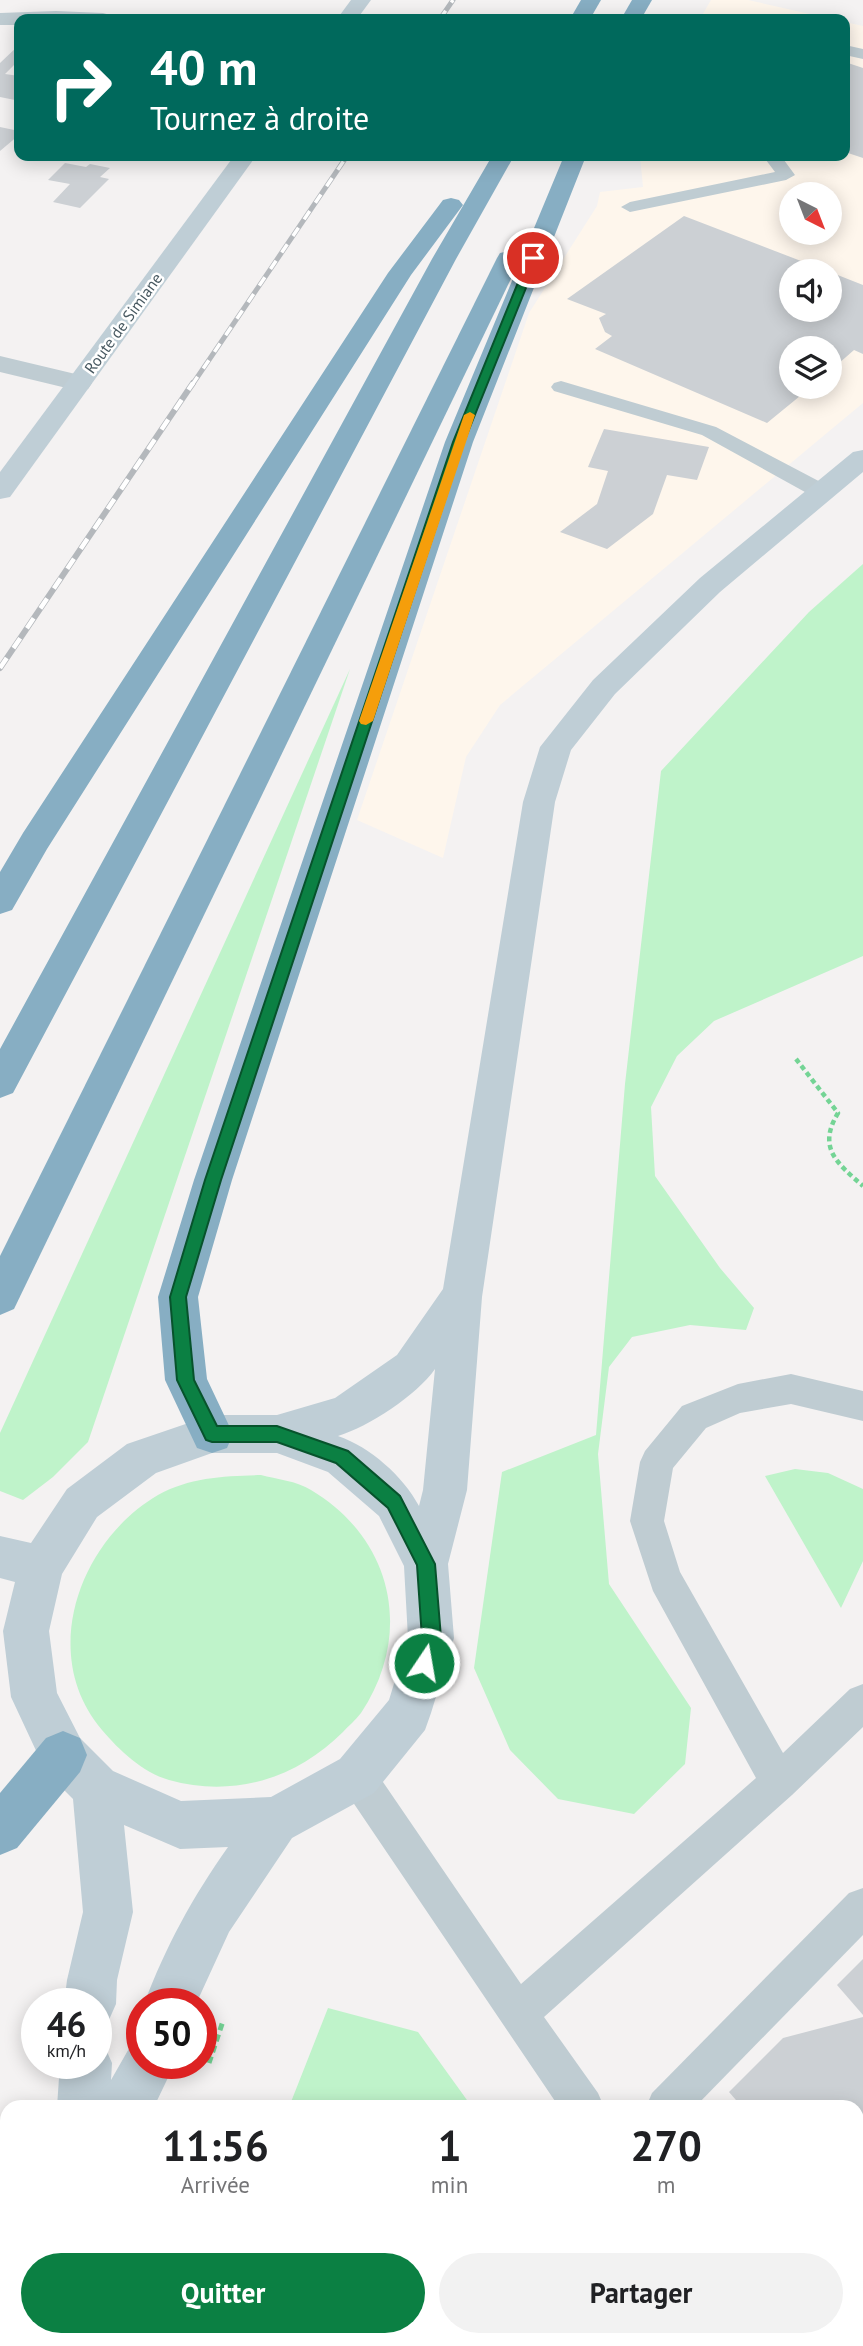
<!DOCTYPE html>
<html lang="fr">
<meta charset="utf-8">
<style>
:root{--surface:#fff;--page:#f2f2f2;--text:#202124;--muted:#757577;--accent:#0b8043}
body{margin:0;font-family:"PT Sans",sans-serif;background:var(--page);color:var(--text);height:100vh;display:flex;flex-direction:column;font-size:26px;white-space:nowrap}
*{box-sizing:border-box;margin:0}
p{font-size:23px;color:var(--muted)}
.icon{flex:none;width:38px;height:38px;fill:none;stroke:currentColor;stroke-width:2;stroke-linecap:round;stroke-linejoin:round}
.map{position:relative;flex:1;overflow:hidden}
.panel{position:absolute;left:0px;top:2100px;width:864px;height:247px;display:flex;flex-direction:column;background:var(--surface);border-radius:21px 21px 0 0;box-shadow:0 4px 18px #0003}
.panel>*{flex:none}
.top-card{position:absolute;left:14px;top:14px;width:836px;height:147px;border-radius:14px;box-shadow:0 4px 18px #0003;background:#00695c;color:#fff;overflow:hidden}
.needle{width:46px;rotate:138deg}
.buttons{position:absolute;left:779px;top:182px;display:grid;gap:14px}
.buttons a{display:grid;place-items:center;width:63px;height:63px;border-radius:50%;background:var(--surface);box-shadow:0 4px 18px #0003;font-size:35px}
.speed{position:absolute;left:21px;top:1988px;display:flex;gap:14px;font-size:35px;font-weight:700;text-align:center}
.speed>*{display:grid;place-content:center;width:91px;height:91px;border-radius:50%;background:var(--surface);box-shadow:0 4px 18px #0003;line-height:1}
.speed small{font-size:18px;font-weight:400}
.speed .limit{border:10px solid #d22;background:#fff;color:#111}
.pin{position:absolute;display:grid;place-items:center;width:60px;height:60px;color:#fff;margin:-30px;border:4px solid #fff;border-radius:50%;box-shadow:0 2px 7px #0007}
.me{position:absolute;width:77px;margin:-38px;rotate:12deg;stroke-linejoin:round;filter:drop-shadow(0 0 5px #0008)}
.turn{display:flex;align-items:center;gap:24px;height:147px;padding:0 21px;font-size:32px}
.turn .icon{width:91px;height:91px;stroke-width:2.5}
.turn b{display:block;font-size:49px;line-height:60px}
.eta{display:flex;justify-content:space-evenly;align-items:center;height:119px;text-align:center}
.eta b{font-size:42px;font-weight:600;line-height:49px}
.primary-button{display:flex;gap:14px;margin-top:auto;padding:14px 21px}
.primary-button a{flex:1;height:80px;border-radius:42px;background:var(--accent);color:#fff;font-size:28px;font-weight:600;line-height:80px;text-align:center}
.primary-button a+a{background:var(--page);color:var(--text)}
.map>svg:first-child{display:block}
.commercial{fill:#fef6ec;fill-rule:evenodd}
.green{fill:#bff3ca}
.building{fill:#ccd0d4}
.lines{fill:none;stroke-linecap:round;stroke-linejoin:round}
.path-far1{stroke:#74d495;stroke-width:4.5;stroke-dasharray:5 3.5;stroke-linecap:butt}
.path{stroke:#74d495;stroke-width:5;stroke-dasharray:7 4.5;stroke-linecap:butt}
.lane{fill:#bfccd2;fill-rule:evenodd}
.street{fill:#bfccd2;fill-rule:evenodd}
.secondary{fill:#bfced6;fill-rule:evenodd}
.highway{fill:#87aec3;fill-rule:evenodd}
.rail-far1-casing{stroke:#b4b8bc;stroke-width:5}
.rail-casing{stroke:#b4b8bc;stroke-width:6}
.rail-far1{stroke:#fff;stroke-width:3.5;stroke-dasharray:10;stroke-linecap:butt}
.rail{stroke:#fff;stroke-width:4.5;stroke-dasharray:12;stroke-linecap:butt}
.route{fill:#0b8043;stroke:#07532c;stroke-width:2}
.slow{fill:#f59e0b}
.labels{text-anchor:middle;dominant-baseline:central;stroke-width:5;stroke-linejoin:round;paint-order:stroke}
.far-street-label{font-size:16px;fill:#485961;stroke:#fff}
</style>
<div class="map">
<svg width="863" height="2346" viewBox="0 0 863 2346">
<rect width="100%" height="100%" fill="#f4f2f2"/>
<g class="commercial">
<polygon points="711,0 748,0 832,19 700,19"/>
<path d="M845,22L863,26V403L500,705L466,757L443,858L357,820L529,313L597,206L600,192L643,187L640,156H845ZM791,194H830V233H791ZM791,271H830V310H791ZM791,348H830V387H791Z"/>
</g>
<g class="green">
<polygon points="863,564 863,956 714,1021 677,1056 651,1107 655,1176 720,1268 754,1308 746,1330 690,1325 632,1337 609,1367 598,1454 609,1584 691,1708 685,1764 634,1814 558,1799 510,1750 474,1668 502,1472 596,1435 625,1084 661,771 809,612"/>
<polygon points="350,669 88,1442 53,1477 23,1500 0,1491 0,1433"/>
<polygon points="795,1469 828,1473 863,1489 863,1561 841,1608 765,1476"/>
<path d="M261,1475C276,1479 297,1481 311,1490C393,1539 414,1633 361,1713C356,1720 348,1726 343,1732C296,1779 233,1798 169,1780C142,1772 119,1750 102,1730C38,1655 79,1541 158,1495C190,1477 225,1476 261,1475Z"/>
<polygon points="328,2008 418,2032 472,2107 289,2107"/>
<polygon points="197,2340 614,2340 614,2346 195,2346"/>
</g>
<g class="building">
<polygon points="19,45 19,66 14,65 5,74 19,76 19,95 15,100 0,97 0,63"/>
<polygon points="848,63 863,68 863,158 845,152 845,65"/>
<polygon points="0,127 19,131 19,135 0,151"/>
<polygon points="65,163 86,167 90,164 110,168 100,177 109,179 80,208 53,202 70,184 48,180"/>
<polygon points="684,216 827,271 791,271 791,310 830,310 830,272 863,285 863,354 854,350 830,371 830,348 791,348 791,387 811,387 767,423 595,349 612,336 605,332 599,318 606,314 567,299"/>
<polygon points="604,429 709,447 697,480 667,475 653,514 607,549 560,532 597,504 608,471 588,467"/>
<polygon points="863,1959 863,2015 837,1985"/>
<polygon points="863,2017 863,2256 858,2249 858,2107 742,2107 729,2092 783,2038"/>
</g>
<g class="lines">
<path class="path-far1" d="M796,1059L838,1113C817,1148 837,1163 863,1186"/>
<g class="path">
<polyline points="209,2063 223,2021"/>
<polyline points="0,2205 7,2188"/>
<polyline points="858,2329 863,2336"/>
<polyline points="105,2346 108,2340"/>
</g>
<g class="lane">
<polygon points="845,45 863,49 863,59 845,55"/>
<polygon points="763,156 781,156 795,175 786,180 630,212 621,207 630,202 775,172"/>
<polygon points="561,381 716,427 830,487 833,492 830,497 814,497 702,435 554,391 551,387 554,383"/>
<polygon points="791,1374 863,1391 863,1421 791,1404 740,1413 706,1428 673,1468 664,1521 680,1572 783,1753 850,1689 863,1684 863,1727 792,1795 544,2017 598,2093 604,2107 559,2107 344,1789 339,1776 344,1763 357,1758 370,1763 521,1984 756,1778 653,1591 630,1521 640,1462 645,1451 682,1406 738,1384"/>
<polygon points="863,1888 863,1935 695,2107 646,2107 652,2093 849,1893"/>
<rect x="705" y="2340" width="44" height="6"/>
</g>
<g class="street">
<polygon points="56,11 103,13 110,15 113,19 19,19 19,25 0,25 0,13"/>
<polygon points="0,356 88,377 92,383 88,389 79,391 0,372"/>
</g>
<g class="secondary">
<polygon points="351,0 371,0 357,19 337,19"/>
<polygon points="234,156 256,156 10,497 0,499 0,472"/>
<path d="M863,450V472L720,592L615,694L571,750L555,802L482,1297L467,1490L448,1564L454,1638L431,1713L425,1730L374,1793L292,1838L229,1932L196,2004H144C166,1946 192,1898 228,1847L180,1849L124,1825L133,1912L117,1980L116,2004L108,2022L96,2027V2004H64L67,1980L83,1912L73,1799L46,1772L11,1697L3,1631L15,1582L0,1578V1536L31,1543L67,1489L127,1444L212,1415H277L335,1398L397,1355L443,1289L523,802L540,747L593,680L700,578L853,452ZM435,1369L423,1490L419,1506C403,1476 370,1447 338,1436C368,1427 417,1395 435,1369ZM212,1453H277L328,1472L379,1516L404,1566L408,1638L389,1700L340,1759L271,1797L181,1801L113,1771L80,1738L57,1693L49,1631L62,1574L97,1517L156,1473Z"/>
<polygon points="142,2040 142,2063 175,2063 154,2107 57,2107 60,2063 96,2063 96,2041 104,2045 112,2063 111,2080 131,2045"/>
<polygon points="7,2316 7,2340 46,2340 44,2346 0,2346 0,2319"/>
</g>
<g class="highway">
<polygon points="581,0 601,0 590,19 570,19"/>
<polygon points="632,0 652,0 641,19 621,19"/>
<polygon points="492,156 514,156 456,259 13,1093 0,1098 0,1049 432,259"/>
<polygon points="564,156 586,156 473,442 232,1180 198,1297 207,1379 233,1434 227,1448 212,1453 197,1448 165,1380 158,1297 194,1180 445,442"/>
<polygon points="451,198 459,200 463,205 411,275 47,849 12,910 0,914 0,872 23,833 388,273 443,200"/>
<polygon points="509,251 518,253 521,258 14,1309 0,1315 0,1256 497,258 500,253"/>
<polygon points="63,1731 80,1738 87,1755 80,1772 17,1848 0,1855 0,1793 46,1738"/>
</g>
<defs>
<g id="rail-far1">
<polyline points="440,19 453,0"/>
<polyline points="192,385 347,156"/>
</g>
<polyline id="rail" points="0,668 193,383"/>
</defs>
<use href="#rail-far1" class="rail-far1-casing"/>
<use href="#rail" class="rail-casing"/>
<use href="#rail-far1" class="rail-far1"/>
<use href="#rail" class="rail"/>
</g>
<polygon class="route" points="533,255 538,258 464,442 221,1180 186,1297 194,1380 217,1426 277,1426 348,1451 400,1496 435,1564 441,1638 431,1669 424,1672 417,1669 414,1663 422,1638 417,1565 388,1508 336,1463 277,1442 212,1442 206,1440 177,1380 170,1297 205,1180 453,442 528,258"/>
<polygon class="slow" points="470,412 475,415 373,721 366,725 361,724 359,721 464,415"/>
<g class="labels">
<g class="far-street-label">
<text transform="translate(123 323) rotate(-54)">Route de Simiane</text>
</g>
</g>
</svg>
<div class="buttons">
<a><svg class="needle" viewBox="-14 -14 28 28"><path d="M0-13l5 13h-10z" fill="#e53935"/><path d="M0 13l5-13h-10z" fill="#757577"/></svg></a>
<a><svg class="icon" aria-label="sound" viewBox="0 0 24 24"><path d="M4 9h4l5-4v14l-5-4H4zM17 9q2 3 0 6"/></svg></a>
<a><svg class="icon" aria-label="layers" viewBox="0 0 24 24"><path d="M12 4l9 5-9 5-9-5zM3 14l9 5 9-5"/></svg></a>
</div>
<div class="speed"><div>46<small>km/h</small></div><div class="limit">50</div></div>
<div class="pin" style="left:533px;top:258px;background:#d93025"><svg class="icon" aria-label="arrive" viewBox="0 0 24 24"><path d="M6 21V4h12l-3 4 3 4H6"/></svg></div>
<svg class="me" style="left:424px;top:1663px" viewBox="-20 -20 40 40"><circle r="17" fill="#0b8043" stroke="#fff" stroke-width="3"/><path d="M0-11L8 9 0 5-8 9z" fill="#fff"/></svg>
<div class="top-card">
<div class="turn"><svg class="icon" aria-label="right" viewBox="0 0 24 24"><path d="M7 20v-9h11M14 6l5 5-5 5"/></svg><div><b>40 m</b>Tournez à droite</div></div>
</div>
<section class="panel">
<div class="eta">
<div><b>11:56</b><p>Arrivée</p></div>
<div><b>1</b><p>min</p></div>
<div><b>270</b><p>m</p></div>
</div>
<div class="primary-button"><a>Quitter</a><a>Partager</a></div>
</section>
</div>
